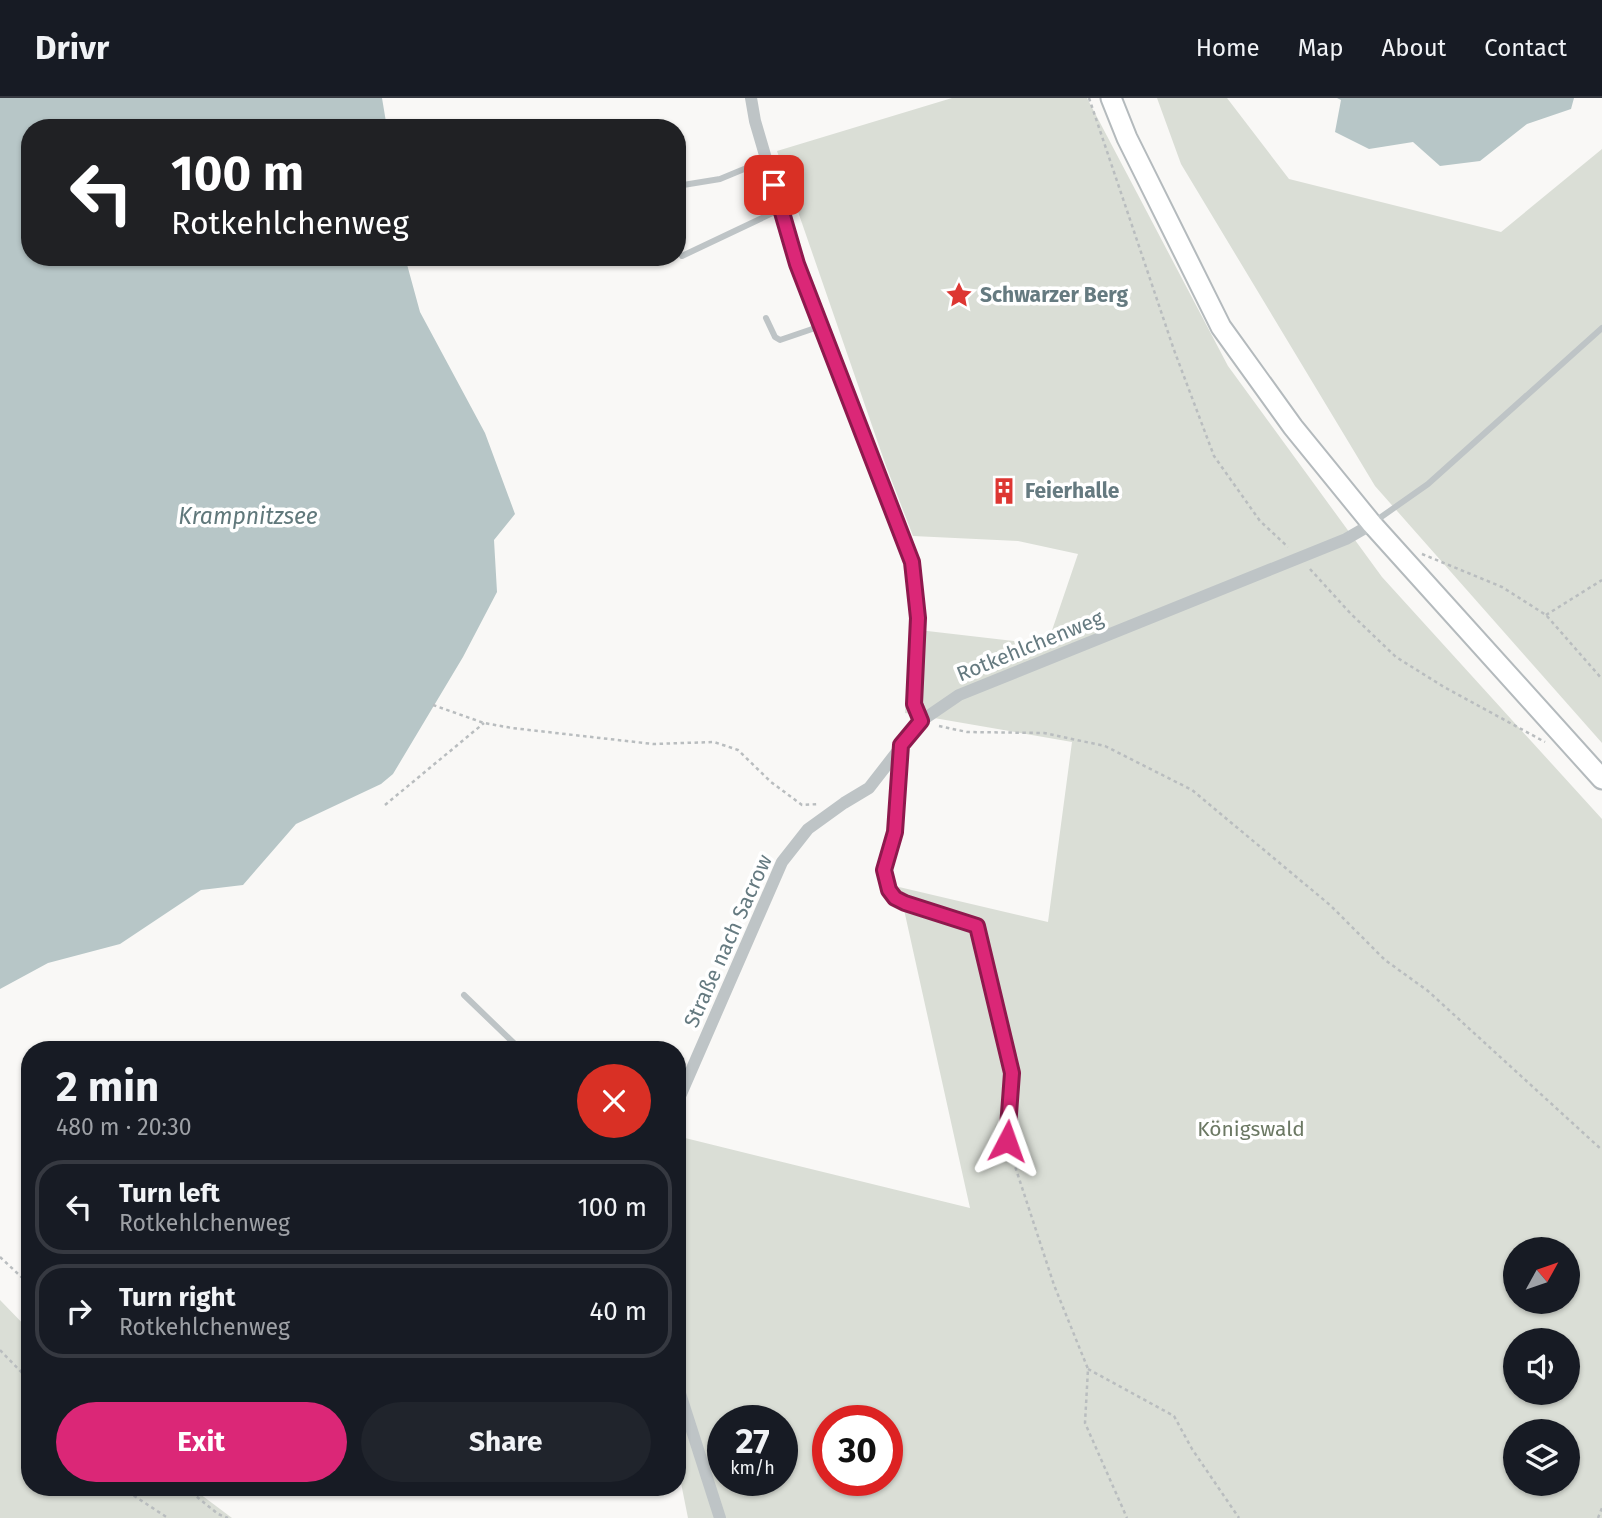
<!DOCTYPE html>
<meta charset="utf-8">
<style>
:root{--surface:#171b24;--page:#20242c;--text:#f1f3f6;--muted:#9ea1a6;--line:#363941;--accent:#db2777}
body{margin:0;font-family:"Fira Sans",sans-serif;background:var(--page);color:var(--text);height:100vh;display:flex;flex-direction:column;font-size:26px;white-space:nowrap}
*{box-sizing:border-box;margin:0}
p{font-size:23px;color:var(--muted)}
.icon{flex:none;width:38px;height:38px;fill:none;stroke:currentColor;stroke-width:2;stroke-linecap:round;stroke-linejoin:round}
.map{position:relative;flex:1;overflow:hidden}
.details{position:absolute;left:21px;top:943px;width:665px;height:455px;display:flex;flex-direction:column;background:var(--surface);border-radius:28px;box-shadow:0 2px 5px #0004}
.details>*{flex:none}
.top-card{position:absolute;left:21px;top:21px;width:665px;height:147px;border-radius:28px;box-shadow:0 2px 5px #0004;background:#202124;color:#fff;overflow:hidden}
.needle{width:46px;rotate:50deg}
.buttons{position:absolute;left:1503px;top:1139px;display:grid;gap:14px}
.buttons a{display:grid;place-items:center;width:77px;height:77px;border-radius:50%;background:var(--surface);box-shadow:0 2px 5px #0004;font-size:35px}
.speed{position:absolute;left:707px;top:1307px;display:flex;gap:14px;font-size:35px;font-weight:700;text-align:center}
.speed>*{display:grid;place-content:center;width:91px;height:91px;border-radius:50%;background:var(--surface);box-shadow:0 2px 5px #0004;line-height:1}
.speed small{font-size:18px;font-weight:400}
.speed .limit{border:10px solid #d22;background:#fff;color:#111}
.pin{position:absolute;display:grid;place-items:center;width:60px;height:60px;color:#fff;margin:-30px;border-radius:14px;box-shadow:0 4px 10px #0006}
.me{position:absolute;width:77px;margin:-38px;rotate:4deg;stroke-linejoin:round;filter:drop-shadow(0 0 5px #0008)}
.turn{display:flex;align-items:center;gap:24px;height:147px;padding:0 35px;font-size:32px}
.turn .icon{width:91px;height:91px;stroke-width:2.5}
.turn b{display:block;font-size:49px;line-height:60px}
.round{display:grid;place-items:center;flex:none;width:74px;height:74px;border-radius:37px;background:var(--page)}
.headline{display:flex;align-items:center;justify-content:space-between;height:119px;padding:0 35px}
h1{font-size:42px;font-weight:700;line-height:52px}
.button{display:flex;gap:14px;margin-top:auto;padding:14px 35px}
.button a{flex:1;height:80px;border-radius:42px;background:var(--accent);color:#fff;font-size:28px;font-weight:700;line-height:80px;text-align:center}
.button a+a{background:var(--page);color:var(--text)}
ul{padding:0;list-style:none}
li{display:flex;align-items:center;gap:21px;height:94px;margin:0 14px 10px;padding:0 21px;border:4px solid var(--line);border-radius:28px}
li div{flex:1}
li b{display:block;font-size:26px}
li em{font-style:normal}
header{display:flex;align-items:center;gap:42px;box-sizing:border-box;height:98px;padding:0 35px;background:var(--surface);border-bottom:2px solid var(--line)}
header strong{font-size:33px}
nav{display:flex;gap:38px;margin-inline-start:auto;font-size:24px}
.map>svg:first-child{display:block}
.green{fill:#daded6;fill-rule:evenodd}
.water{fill:#b7c6c7}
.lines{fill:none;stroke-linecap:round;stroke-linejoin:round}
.primary-casing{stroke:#b4babd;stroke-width:23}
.path{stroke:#b9bdbf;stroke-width:2.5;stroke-dasharray:3.5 3.5;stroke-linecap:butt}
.service{stroke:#bec4c6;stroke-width:6}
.minor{stroke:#bec4c6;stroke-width:12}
.primary{stroke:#fff;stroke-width:19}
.route-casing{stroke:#8e194d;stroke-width:18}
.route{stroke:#db2777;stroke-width:12}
.labels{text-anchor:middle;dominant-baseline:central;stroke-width:7;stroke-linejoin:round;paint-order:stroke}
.poi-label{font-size:21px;font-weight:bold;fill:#657a80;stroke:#fff;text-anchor:start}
.street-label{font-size:21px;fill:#657a80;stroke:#fff}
.park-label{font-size:21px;fill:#6c7964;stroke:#fff}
.water-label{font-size:23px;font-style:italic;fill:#60787b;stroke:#fff}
</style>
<header>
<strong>Drivr</strong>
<nav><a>Home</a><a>Map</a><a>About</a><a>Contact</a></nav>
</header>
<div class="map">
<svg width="1602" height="1420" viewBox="0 0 1602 1420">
<rect width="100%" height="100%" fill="#f9f8f6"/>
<g class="green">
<path d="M952,0H1087L1228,268L1382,479L1602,721V1420H688L677,1365V1038L970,1110L899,789L1048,824L1072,644L905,615L910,531L1047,547L1078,456L1018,443L913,438L886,368L777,53ZM1516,1152H1568V1204H1516ZM1516,1242H1568V1295H1516ZM723,1323H782V1382H723ZM828,1323H887V1382H828ZM1516,1334H1568V1386H1516Z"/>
<polygon points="1157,0 1227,0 1289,81 1501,134 1602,51 1602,645 1375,388 1181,66"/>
<polygon points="0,1202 30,1233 30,1390 192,1390 232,1420 0,1420"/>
</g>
<g class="water">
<polygon points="0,0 382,0 387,30 30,30 30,159 405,159 420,214 485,335 515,416 494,442 497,494 463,559 393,676 381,686 296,726 243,787 201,792 120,846 48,865 0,891"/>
<polygon points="1337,0 1574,0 1571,11 1527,26 1480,63 1440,68 1413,44 1369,51 1335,34 1341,2"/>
</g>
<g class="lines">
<defs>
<polyline id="primary" points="1111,0 1127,40 1221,229 1293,329 1372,426 1602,681"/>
</defs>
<use href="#primary" class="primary-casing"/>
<g class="path">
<polyline points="1089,0 1174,252 1214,358 1260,423 1288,449"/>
<polyline points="1422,456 1502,489 1546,517 1602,581"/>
<polyline points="1310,471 1351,516 1396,559 1444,589 1545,644"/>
<polyline points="1546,517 1602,482"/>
<polyline points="433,607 484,625 512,630 653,646 714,644 738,652 771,684 802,707 819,706"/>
<polyline points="939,628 967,634 1044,635 1105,648 1192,692 1330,807 1385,862 1428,893 1602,1052"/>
<polyline points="385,707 484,625"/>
<polyline points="1011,1056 1054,1187 1088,1271 1085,1325 1127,1420"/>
<polyline points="0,1159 30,1187"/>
<polyline points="0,1252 30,1283"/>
<polyline points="1088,1271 1174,1318 1192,1351 1239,1420"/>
<polyline points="122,1390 168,1420"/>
<polyline points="186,1390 218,1416 228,1420"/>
<polyline points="1598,1420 1602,1410"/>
</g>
<g class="service">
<polyline points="677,88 720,81 766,62"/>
<polyline points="682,158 781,111"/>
<polyline points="766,220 775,239 780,242 821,228"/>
<polyline points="1374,424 1428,386 1602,230"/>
<polyline points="464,897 521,952"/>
</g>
<g class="minor">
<polyline points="751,0 755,23 797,166 912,464 918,520 914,605 921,623"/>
<polyline points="901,648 895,734 884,772 889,792 904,805 977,828 1012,975 1007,1043"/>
<polyline points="677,1005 782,764 808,731 844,705 869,690 921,623 959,597 1346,441 1372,426"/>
<polyline points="677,1286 720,1420"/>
</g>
<use href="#primary" class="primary"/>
</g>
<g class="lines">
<defs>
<polyline id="route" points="774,87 797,166 912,464 918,520 914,606 921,623 901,647 895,734 884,772 889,792 895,800 905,805 977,828 1012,975 1007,1043"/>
</defs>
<use href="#route" class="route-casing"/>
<use href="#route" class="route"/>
</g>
<defs>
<symbol id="sight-bare" viewBox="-9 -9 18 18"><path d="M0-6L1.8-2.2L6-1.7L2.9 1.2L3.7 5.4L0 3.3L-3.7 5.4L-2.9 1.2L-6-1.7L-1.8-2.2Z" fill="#dd3632" stroke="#fff" stroke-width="2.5" paint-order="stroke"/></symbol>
<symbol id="building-bare" viewBox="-9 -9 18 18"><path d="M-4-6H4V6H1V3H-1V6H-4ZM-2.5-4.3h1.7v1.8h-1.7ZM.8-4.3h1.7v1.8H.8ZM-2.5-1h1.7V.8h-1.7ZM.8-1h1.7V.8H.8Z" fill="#dd3632" stroke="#fff" stroke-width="2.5" paint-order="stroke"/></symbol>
</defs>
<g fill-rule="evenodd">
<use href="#sight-bare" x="940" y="178" width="38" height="38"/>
<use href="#building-bare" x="985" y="374" width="38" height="38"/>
</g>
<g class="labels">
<g class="poi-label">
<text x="980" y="197">Schwarzer Berg</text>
<text x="1025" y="393">Feierhalle</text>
</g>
<g class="street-label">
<text transform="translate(1030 548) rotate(-22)">Rotkehlchenweg</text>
<text transform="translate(728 843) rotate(-66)">Straße nach Sacrow</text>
</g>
<g class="park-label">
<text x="1251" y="1031">Königswald</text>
</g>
<g class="water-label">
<text x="248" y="418">Krampnitzsee</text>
</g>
</g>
</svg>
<div class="buttons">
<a><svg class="needle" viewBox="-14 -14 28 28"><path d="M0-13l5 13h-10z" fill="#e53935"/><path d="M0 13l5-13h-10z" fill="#9ea1a6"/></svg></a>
<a><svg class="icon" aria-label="sound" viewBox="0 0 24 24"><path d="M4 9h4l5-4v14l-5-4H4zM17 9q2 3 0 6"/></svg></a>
<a><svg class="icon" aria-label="layers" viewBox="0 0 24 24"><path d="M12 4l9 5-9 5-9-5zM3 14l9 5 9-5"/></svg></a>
</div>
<div class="speed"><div>27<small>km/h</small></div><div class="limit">30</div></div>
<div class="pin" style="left:774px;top:87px;background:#d93025"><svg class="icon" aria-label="arrive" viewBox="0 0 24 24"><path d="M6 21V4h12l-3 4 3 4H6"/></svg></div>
<svg class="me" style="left:1007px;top:1043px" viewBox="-20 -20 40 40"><path d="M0-17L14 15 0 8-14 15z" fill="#db2777" stroke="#fff" stroke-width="4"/></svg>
<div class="top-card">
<div class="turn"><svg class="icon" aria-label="left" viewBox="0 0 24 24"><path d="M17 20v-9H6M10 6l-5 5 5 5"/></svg><div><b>100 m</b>Rotkehlchenweg</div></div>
</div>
<section class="details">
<div class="headline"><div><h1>2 min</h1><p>480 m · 20:30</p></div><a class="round" style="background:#d93025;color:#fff"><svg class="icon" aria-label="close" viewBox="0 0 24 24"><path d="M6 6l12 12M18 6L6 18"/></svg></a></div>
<ul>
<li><svg class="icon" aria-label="left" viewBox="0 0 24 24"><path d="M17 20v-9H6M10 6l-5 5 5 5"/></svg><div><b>Turn left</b><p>Rotkehlchenweg</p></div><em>100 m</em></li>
<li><svg class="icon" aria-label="right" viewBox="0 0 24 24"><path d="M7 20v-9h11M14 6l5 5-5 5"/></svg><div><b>Turn right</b><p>Rotkehlchenweg</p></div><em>40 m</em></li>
</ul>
<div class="button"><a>Exit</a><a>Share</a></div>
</section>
</div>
